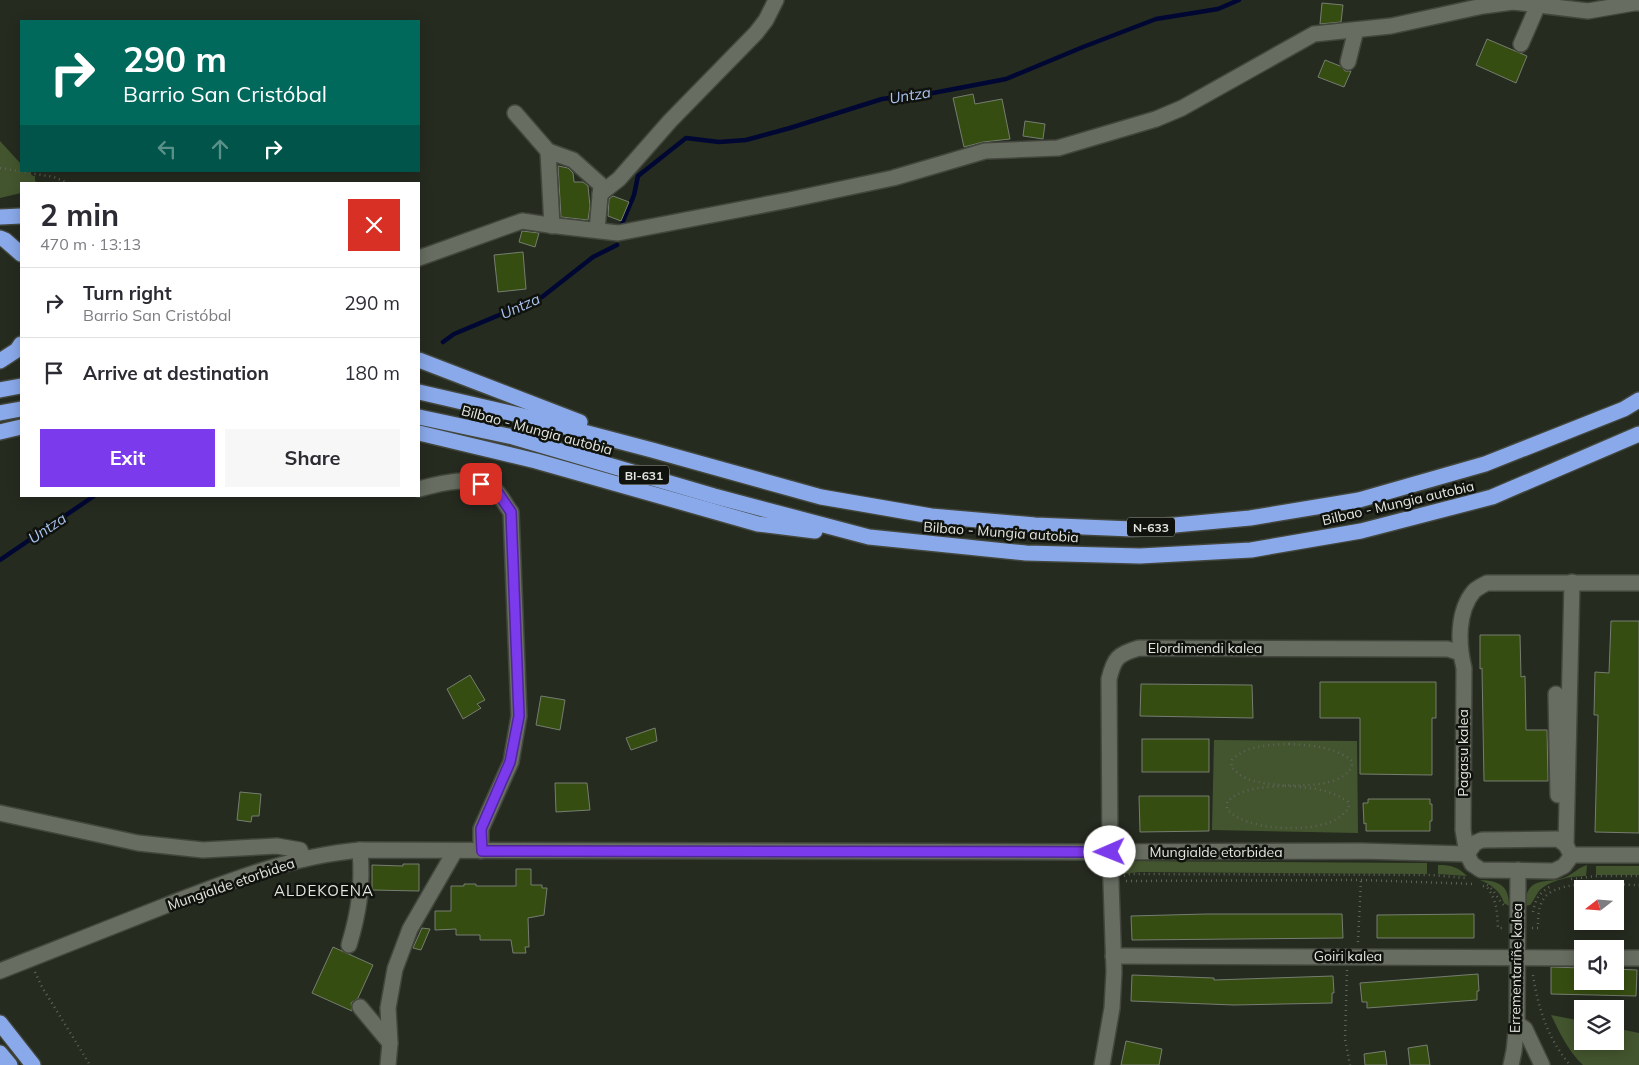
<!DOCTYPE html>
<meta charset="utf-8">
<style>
:root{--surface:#fff;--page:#f7f7f7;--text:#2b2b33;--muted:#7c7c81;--line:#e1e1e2;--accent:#7c3aed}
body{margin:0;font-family:Mulish,sans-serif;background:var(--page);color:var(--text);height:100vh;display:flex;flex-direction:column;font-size:19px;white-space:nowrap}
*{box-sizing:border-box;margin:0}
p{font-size:16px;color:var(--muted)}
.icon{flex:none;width:28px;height:28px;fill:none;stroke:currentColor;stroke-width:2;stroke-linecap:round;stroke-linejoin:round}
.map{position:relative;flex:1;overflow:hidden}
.drawer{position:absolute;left:20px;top:182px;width:400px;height:315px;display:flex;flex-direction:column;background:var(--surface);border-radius:0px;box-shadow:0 2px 12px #0003}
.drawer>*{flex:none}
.hud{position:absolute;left:20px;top:20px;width:400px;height:152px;border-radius:0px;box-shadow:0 2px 12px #0003;background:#00695c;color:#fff;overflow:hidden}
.needle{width:32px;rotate:253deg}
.controls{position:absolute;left:1574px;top:880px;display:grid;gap:10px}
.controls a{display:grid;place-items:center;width:50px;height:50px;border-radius:0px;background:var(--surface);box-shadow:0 2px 12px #0003;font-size:25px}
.pin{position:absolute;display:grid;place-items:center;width:42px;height:42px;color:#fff;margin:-21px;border-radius:10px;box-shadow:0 2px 8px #0006}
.me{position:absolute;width:55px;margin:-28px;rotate:269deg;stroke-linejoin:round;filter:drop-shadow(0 0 4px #0008)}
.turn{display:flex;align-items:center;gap:18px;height:105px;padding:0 20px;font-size:22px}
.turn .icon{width:65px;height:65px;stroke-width:2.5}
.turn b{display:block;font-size:35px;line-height:42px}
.lanes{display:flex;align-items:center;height:48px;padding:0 20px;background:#0003;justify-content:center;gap:25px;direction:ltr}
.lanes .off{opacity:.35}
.round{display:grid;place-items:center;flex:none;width:52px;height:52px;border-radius:0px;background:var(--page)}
.summary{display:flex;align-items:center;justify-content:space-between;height:85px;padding:0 20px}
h1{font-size:30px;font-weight:700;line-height:38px}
.cta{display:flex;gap:10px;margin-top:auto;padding:10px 20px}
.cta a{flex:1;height:58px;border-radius:0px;background:var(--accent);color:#fff;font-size:20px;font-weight:700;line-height:58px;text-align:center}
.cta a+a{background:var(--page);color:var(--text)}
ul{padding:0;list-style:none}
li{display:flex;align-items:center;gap:15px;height:70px;padding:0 20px;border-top:1px solid var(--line)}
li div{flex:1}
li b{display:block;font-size:19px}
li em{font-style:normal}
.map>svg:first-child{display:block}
.green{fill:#43552e}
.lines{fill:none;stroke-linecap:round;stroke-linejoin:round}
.stream{stroke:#000733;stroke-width:4.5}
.building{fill:#364d12;stroke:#767d70}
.minor-casing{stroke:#42463c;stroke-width:18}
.highway-casing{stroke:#42463c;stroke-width:18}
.path{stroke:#5f645a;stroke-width:2.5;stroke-dasharray:1 4;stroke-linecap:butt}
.minor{stroke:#676d61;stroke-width:15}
.highway{stroke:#8aa9ea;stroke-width:15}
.route-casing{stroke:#51269a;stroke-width:12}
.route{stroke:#7c3aed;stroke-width:9}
.labels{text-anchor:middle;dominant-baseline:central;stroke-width:5;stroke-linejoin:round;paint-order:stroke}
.shield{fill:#10120d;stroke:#a4a6a0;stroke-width:1}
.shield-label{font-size:12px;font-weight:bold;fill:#e3e6df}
.street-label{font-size:14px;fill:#e3e6df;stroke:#10120d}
.water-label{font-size:15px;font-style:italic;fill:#aac2f0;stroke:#10120d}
.neighbourhood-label{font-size:15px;letter-spacing:1px;fill:#e3e6df;stroke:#10120d}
</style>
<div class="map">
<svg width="1639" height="1065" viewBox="0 0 1639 1065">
<rect width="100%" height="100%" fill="#262b20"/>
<g class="green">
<polygon points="0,141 21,164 21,171 28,171 33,176 35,176 35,181 40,184 21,184 21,193 0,198"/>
<polygon points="1214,740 1357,741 1358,833 1212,830"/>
<polygon points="1129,861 1427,863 1427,874 1139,872 1122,874 1117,881 1114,872 1122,863"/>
<path d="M1438,865C1451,865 1458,867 1467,876L1438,874Z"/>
<path d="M1587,865L1586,876C1572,876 1549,880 1539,891C1536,895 1534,900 1530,905L1525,906C1526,874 1547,885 1566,877C1574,873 1578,868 1587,865Z"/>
<rect x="1596" y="866" width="43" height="9"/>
<path d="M1480,880C1499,881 1509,885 1509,906L1504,903C1500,891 1492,885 1480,880Z"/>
<path d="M1551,1015L1582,1021V1041H1615V1028L1639,1033V1065H1583C1568,1051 1560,1033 1551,1015Z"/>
</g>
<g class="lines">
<g class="stream">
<polyline points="621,226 634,195 638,176 686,138 719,142 746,140 790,128 882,99 933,93 1006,79 1083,47 1156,19 1218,9 1239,0"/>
<polyline points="443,342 454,334 542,297 593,257 617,245"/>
<polyline points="0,560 94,496"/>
</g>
</g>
<g class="building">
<polygon points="1322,3 1343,5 1341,22 1320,24"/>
<polygon points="1487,39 1527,56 1516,83 1476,65"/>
<polygon points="1325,60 1340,66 1345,71 1351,71 1344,87 1318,77"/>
<polygon points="973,94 975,104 1002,99 1010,139 983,142 964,147 953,98"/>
<polygon points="1025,121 1045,124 1043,139 1023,136"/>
<polygon points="558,166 568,168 573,173 574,182 583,182 588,186 590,206 588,220 561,217"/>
<polygon points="613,196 629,202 621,221 608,216 609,199"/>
<polygon points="522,231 539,233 535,247 519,242"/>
<polygon points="523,252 526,289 498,292 494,255"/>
<polygon points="1611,621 1639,621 1639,833 1595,832 1598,715 1594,715 1595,672 1609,673"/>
<polygon points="1480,635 1520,635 1521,677 1525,676 1526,730 1547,730 1548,781 1484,781 1482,668 1480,669"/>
<polygon points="470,675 485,700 477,704 481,708 463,719 447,689"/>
<polygon points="1320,682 1436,682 1436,718 1432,718 1432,775 1360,774 1360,718 1320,718"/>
<polygon points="1141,684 1252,685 1253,718 1140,716"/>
<polygon points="541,696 565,700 560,730 536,725"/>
<polygon points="655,728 657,741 631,750 626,738"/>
<rect x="1142" y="739" width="67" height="33"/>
<polygon points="555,783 587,783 590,810 556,812"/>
<polygon points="240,792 261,794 259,816 252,816 251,822 237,820"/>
<polygon points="1139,796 1209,796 1209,831 1140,832"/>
<polygon points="1368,799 1430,799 1430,804 1432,804 1432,821 1430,821 1430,831 1366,831 1366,823 1364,824 1363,803 1368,803"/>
<polygon points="403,864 419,864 419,891 372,890 372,865 403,866"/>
<polygon points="516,869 531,869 531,885 542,885 542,888 547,888 544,915 528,918 529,947 525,947 526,953 513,953 511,940 480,940 480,935 456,935 456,929 435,930 435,911 451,911 451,886 464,886 464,884 476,884 476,886 516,886"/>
<polygon points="1206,914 1342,914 1343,938 1132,940 1131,916"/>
<polygon points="1474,914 1474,938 1377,938 1377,915"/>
<polygon points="422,928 430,929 421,950 413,948"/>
<polygon points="333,947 373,965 358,998 351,1003 352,1011 312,993"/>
<polygon points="1551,967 1582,968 1582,981 1615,981 1615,969 1637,970 1636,996 1551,994"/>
<polygon points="1478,974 1479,991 1477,991 1477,1000 1367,1008 1367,1002 1362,1002 1360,983"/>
<polygon points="1132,975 1214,978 1214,980 1333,976 1334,993 1332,993 1332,1003 1234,1005 1131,1001"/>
<polygon points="1126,1041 1162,1049 1159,1065 1121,1065"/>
<polygon points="1427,1045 1430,1065 1410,1065 1408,1048"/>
<polygon points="1385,1051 1387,1065 1365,1065 1364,1054"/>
</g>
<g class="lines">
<defs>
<g id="minor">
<polyline points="1521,44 1538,5"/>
<polyline points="1348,62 1356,30"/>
<polyline points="515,113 548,151"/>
<polyline points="600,194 619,179 670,121 756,33 766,20 776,0"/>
<polyline points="552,226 548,151 573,160 601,185 597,230"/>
<polyline points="419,258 522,221 549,225 618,233 789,200 893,178 985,151 1058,148 1156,119 1182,108 1314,34 1391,26 1483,6 1513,2 1588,11 1634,3 1639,3"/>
<path d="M419,489C441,483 474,474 495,490C501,495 506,506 511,512L519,716L511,762L481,829V851"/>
<polyline points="1556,694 1558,795"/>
<polyline points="0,813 138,843 203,850 277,846 300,850 304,859"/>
<polyline points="1566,845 1572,582"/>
<polyline points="1467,854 1475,843 1482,840 1558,839 1566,845 1569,851"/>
<path d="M1572,855L1564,866L1554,871L1481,870L1472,864L1467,854L1463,830L1464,668C1458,644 1457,611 1474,591C1477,588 1483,585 1487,583H1639"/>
<polyline points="1572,855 1639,855"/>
<path d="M349,945C359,912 363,885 360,850"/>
<polyline points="1113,956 1582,958"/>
<polyline points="1615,958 1639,958"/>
<path d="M0,971C56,949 111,927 167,905C229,881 292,856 360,850L1079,852L1361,851L1467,854"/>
<polyline points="360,1007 390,1043"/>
<polyline points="1517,1023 1525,1029 1542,1065"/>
<polyline points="388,1065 390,1043 388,1008 395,969 410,929 455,851"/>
<path d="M1102,1065L1112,1008L1114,972L1110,852L1109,679C1114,658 1118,654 1139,648L1448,649L1460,653"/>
<polyline points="1511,1065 1514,1051 1517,1023 1518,870"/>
</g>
<g id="highway">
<polyline points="0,217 21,216"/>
<polyline points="0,238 5,240 21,254"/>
<polyline points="419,360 580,422"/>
<polyline points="0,361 17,350 21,344"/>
<polyline points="0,390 21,386"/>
<polyline points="419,392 523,416 652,450 821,497 931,516 1035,525 1132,529 1250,518 1359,500 1485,464 1624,409 1639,400"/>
<polyline points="0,413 21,409"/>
<polyline points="419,417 513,437 714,496 869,537 1026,553 1140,556 1251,550 1361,531 1492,497 1639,434"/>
<polyline points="0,432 21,427"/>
<polyline points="419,433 536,461 758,524 815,531"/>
<polyline points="0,1023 33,1065"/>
<polyline points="0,1053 10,1065"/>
</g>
</defs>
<use href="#minor" class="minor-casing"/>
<use href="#highway" class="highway-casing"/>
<g class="path">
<polyline points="0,168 54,177 70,184"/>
<path d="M1289,744C1310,745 1336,747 1352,761C1353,792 1274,787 1254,781C1245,779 1238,774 1231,767L1232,760C1246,745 1270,745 1289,744Z"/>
<path d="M1285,786C1306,787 1331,789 1348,802L1349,808C1344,814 1338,819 1331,822C1305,832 1246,831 1227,809V802C1242,787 1266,787 1285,786Z"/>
<polyline points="1124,876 1130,874 1432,875 1465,878"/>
<polyline points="1571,879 1597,876 1639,876"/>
<polyline points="1126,881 1361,880 1475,884"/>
<path d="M1487,885C1495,890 1497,899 1504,905"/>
<path d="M1483,886L1487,887C1497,901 1497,911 1498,928H1504"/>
<path d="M1533,912C1536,898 1538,894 1551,886"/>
<path d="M1532,928H1538C1538,917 1538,903 1547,895C1564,879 1617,885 1639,885"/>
<polyline points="1358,942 1361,880"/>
<polyline points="1347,970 1345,1039 1350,1065"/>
<polyline points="35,972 42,987 90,1065"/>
<path d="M1533,975C1538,1008 1548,1039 1570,1065"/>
</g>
<use href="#minor" class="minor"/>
<use href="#highway" class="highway"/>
</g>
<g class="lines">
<defs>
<polyline id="route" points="481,484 496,490 511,512 519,716 510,762 481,829 482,851 1110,852"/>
</defs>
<use href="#route" class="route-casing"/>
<use href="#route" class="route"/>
</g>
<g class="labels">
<g class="shield">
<rect x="619" y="465.5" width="50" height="19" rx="4"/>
<rect x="1127" y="517.5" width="48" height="19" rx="4"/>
</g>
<g class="shield-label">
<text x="644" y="475">BI-631</text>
<text x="1151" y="527">N-633</text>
</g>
<g class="street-label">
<text transform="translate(537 430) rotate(15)">Bilbao - Mungia autobia</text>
<text transform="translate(1398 503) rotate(-13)">Bilbao - Mungia autobia</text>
<text transform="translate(1001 532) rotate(4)">Bilbao - Mungia autobia</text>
<text x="1205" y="648">Elordimendi kalea</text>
<text transform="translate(1463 753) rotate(-90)">Pagasu kalea</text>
<text x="1216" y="852">Mungialde etorbidea</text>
<text transform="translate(231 884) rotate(-19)">Mungialde etorbidea</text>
<text x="1348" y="956">Goiri kalea</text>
<text transform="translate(1516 968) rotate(-89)">Errementariñe kalea</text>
</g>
<g class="water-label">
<text transform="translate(910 95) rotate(-9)">Untza</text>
<text transform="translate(520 306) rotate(-24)">Untza</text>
<text transform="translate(47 528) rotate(-34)">Untza</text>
</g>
<g class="neighbourhood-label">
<text x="324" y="890">ALDEKOENA</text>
</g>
</g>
</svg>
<div class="controls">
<a><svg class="needle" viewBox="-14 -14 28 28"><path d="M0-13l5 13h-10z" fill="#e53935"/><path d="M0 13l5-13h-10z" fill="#7c7c81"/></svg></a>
<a><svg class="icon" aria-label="sound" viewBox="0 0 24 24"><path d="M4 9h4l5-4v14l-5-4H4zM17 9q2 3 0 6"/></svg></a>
<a><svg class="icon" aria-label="layers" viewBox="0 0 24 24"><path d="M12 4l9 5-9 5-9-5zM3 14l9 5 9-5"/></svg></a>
</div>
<div class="pin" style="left:481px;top:484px;background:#d93025"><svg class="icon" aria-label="arrive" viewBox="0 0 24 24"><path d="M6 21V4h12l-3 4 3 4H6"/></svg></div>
<svg class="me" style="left:1110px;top:852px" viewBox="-20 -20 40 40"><circle r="19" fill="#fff"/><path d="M0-13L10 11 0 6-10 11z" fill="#7c3aed"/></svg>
<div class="hud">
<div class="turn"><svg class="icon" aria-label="right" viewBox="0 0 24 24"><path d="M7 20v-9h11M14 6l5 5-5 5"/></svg><div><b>290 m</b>Barrio San Cristóbal</div></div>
<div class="lanes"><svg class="icon off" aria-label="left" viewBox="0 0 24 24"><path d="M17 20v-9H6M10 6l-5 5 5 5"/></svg><svg class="icon off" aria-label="ahead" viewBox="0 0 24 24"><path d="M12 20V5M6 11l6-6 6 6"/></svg><svg class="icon" aria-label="right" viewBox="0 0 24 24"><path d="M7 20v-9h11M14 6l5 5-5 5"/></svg></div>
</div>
<section class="drawer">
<div class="summary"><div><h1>2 min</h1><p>470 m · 13:13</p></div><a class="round" style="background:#d93025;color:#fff"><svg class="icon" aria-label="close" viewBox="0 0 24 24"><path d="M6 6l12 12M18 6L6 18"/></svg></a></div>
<ul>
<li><svg class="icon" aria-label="right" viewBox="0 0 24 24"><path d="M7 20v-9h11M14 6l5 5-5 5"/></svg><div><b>Turn right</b><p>Barrio San Cristóbal</p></div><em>290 m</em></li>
<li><svg class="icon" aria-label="arrive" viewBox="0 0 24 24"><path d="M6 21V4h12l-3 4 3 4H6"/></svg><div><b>Arrive at destination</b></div><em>180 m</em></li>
</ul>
<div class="cta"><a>Exit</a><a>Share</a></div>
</section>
</div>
